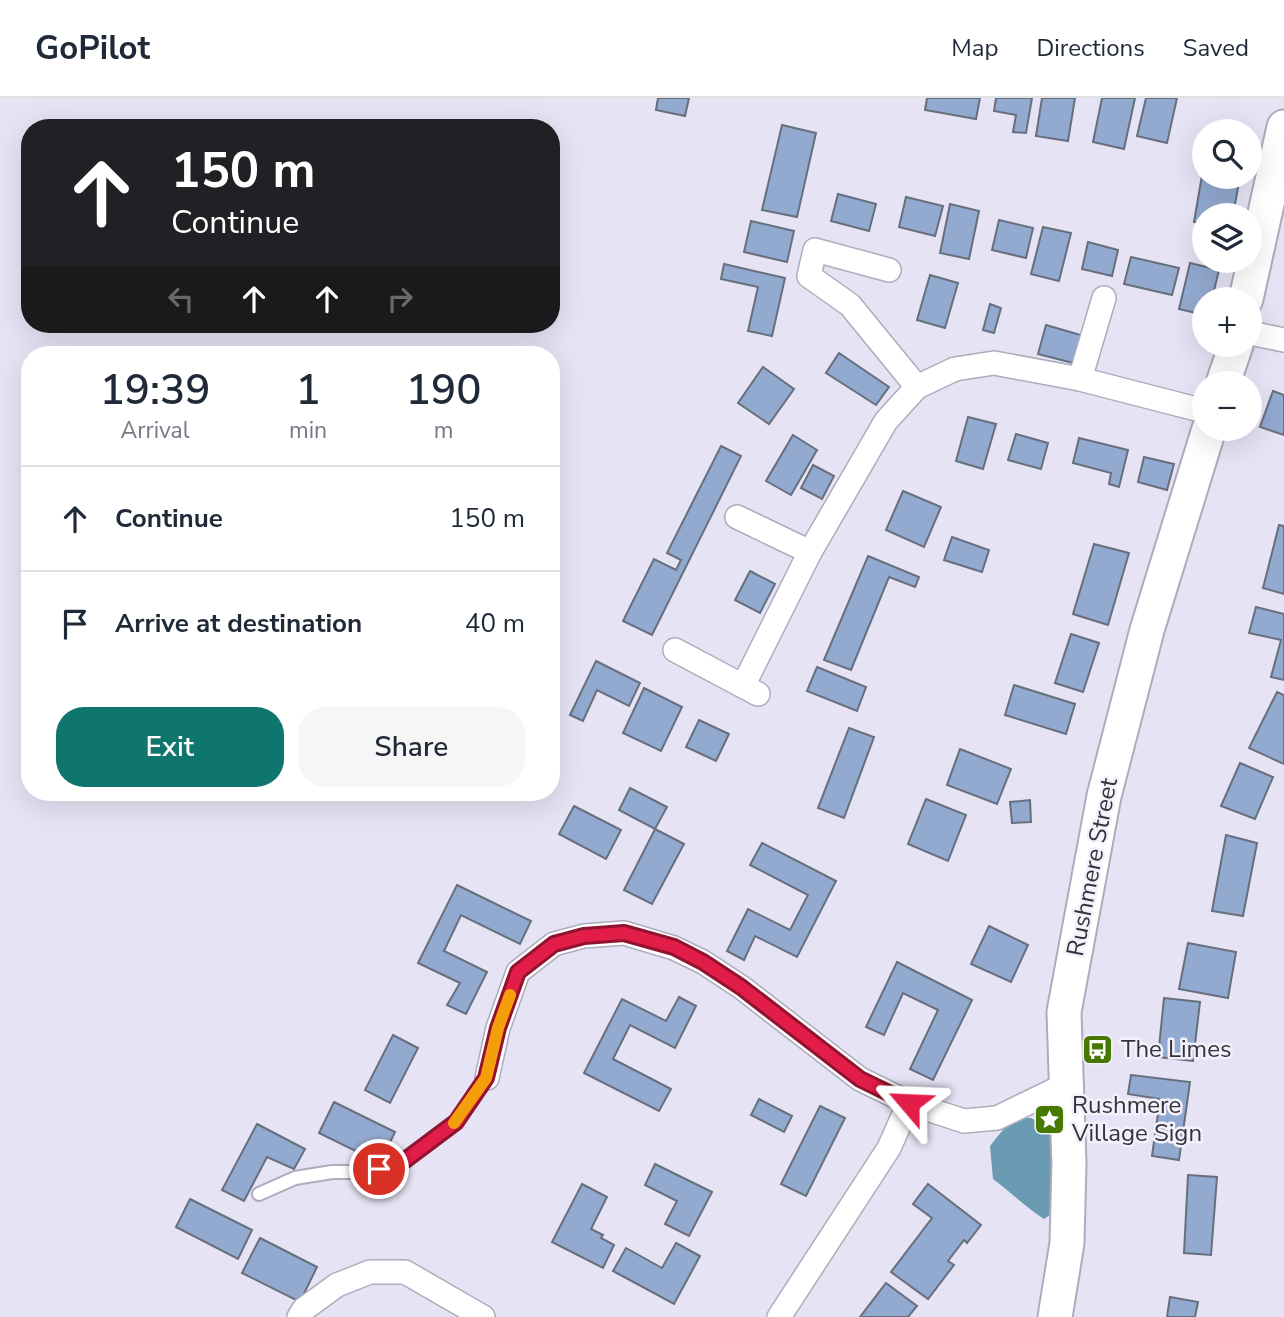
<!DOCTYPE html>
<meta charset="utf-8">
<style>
:root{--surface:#fff;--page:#f6f6f7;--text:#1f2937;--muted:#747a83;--line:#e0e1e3;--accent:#0f766e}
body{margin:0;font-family:"Nunito Sans",sans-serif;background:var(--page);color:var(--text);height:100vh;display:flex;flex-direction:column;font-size:26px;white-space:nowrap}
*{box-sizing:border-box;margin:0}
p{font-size:23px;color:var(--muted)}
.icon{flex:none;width:38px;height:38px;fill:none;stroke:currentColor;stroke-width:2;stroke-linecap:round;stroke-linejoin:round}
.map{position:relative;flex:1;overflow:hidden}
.sheet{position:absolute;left:21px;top:248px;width:539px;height:455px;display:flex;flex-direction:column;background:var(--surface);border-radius:28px;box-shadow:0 7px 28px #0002}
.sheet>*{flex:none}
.banner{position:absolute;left:21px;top:21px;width:539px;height:214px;border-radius:28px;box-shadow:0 7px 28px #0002;background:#202124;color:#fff;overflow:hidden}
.buttons{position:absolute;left:1192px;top:21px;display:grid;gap:14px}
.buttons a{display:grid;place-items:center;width:70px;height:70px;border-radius:50%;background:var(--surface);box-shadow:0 7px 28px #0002;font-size:35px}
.pin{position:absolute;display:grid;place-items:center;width:60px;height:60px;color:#fff;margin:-30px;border:4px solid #fff;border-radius:50%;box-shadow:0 2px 7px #0007}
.me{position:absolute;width:77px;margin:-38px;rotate:296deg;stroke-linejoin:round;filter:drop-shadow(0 0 5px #0008)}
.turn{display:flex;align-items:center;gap:24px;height:147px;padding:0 35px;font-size:32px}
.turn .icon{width:91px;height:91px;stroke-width:2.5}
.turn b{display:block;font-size:49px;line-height:60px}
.lanes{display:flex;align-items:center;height:66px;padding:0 35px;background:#0003;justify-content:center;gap:35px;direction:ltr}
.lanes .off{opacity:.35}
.eta{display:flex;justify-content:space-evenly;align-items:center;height:119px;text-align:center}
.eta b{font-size:42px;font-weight:600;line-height:49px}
.button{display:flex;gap:14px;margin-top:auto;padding:14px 35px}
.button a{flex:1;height:80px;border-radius:28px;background:var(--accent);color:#fff;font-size:28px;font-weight:600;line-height:80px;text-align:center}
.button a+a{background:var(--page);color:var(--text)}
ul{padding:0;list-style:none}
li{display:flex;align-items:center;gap:21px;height:105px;padding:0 35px;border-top:2px solid var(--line)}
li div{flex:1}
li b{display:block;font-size:26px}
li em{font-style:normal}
header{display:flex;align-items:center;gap:42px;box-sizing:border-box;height:98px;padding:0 35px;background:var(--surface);border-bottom:2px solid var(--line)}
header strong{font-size:33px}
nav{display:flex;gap:38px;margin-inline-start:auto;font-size:24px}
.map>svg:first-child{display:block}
.water{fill:#6a9bb2}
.building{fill:#92a9d0;stroke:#676f7d;stroke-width:2}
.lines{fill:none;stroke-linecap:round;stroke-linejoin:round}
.lane-casing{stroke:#aeacbc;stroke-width:16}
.street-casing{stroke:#aeacbc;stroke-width:26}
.secondary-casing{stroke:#aeacbc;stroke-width:37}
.lane{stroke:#fff;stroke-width:12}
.street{stroke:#fff;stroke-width:23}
.secondary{stroke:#fff;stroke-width:33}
.route-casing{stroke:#92132f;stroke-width:18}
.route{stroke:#e11d48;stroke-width:12}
.slow{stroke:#f59e0b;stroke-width:12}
.labels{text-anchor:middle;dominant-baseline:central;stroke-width:5;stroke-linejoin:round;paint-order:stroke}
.street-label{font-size:24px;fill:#34333a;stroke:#f3f2fc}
.poi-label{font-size:24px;fill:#34333a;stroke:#f3f2fc;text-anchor:start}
</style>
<header>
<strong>GoPilot</strong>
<nav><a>Map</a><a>Directions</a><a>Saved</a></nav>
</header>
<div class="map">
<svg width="1284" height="1219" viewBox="0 0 1284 1219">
<rect width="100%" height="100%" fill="#e6e3f5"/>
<path class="water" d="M1018,1020H1031L1052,1031V1113L1050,1117L1044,1121C1026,1110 1011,1094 993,1081L990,1048L1010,1023Z"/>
<g class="building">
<polygon points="658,0 689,0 685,18 656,12"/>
<polygon points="927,0 980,0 976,21 925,12"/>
<polygon points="996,0 1032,0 1026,35 1013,34 1016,17 994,13"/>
<polygon points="1042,0 1075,0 1068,43 1036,38"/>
<polygon points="1102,0 1135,0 1124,51 1093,44"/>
<polygon points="1146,0 1177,0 1167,45 1137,38"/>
<polygon points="782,27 816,35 797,119 762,112"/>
<polygon points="1204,66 1204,79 1240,79 1233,117 1204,117 1204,126 1194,124"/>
<polygon points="838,96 876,106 869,133 831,123"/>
<polygon points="906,99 943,108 935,138 899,129"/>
<polygon points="950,106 979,113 969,161 940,155"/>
<polygon points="999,122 1033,130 1026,160 992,152"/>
<polygon points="751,123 794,133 787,164 744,154"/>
<polygon points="1043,129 1071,135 1059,183 1031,176"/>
<polygon points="1088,144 1118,152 1112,178 1082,171"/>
<polygon points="1131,159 1179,170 1172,197 1124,186"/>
<polygon points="1190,165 1219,172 1212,201 1204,201 1204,217 1179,211"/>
<polygon points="724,166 785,180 772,238 748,233 758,189 721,181"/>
<polygon points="930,177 958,185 945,230 917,222"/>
<polygon points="990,206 1001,210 994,235 983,232"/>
<polygon points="1046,227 1084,238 1077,266 1038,256"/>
<polygon points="839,255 889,289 876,307 826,275"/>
<polygon points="763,269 794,291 769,326 738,305"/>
<polygon points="1273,293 1284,297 1284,337 1260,329"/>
<polygon points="968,319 996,326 983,371 956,363"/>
<polygon points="1016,336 1048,345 1041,371 1008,362"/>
<polygon points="793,337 817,352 791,397 766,383"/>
<polygon points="1079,340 1128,352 1119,389 1109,386 1111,375 1073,365"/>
<polygon points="721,348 741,358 652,537 623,523 654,461 676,472 681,462 667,455"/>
<polygon points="1144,359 1174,366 1167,392 1138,384"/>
<polygon points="813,367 834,378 822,401 801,390"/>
<polygon points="903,393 941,409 924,449 886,432"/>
<polygon points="1279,427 1284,428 1284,496 1263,490"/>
<polygon points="952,439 989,452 982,474 944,462"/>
<polygon points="1094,446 1129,455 1108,527 1073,516"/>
<polygon points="868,458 919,479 915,489 889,479 851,572 824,562"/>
<polygon points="750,473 775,486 760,515 735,502"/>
<polygon points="1256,509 1284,516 1284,582 1271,579 1281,542 1249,535"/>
<polygon points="1071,536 1099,545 1083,594 1055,585"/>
<polygon points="596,563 640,585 629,608 597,592 583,623 570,617"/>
<polygon points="817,569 866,589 857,613 807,593"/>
<polygon points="1014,587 1075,606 1066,636 1005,617"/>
<polygon points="644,590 682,609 661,653 623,635"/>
<polygon points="1277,594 1284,597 1284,666 1249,650"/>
<polygon points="699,622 729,636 716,663 686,649"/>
<polygon points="849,630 874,639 844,720 818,710"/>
<polygon points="960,651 1011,671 997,706 947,687"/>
<polygon points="1240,665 1273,679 1255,721 1221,708"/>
<polygon points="630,690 667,709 655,731 619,712"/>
<polygon points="926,701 966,717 948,763 908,746"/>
<polygon points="1030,702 1031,724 1012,725 1010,704"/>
<polygon points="574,708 621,732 606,761 559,736"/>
<polygon points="655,731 684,746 652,806 624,792"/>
<polygon points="1226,737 1257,745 1243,818 1212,813"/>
<polygon points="762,745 836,783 797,859 755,838 744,862 727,853 748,811 790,832 808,797 750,767"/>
<polygon points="457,787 531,823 520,846 461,817 444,853 487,874 466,916 447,907 460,885 418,865"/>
<polygon points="989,828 1028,847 1011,884 971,866"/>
<polygon points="1188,845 1236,854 1228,900 1179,891"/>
<polygon points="897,864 972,902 933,982 910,971 938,912 903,895 884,937 866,929"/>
<polygon points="679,899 696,908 675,950 630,927 613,961 671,991 659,1013 584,975 622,901 666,923"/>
<polygon points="1164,900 1200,904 1193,963 1158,959"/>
<polygon points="393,937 418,950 390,1005 365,992"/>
<polygon points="1131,977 1190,984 1179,1062 1152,1058 1160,1001 1128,996"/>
<polygon points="759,1001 792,1018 784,1034 751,1017"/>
<polygon points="334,1004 395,1034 380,1065 319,1035"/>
<polygon points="820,1008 845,1020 806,1098 781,1086"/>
<polygon points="257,1026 305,1051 294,1071 267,1059 244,1103 222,1092"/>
<polygon points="655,1066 712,1094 689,1138 665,1126 677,1103 645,1087"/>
<polygon points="1188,1077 1217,1079 1211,1157 1184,1155"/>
<polygon points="582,1086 607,1099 591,1131 603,1137 601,1140 614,1147 603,1170 552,1144"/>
<polygon points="928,1086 981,1127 967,1145 964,1142 948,1163 954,1167 928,1201 891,1174 932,1120 913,1106"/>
<polygon points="190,1101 252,1132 238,1161 176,1129"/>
<polygon points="260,1140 317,1169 300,1204 242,1175"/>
<polygon points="676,1145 700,1158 674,1206 613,1173 626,1150 662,1170"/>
<polygon points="886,1185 917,1208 908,1219 860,1219"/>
<polygon points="1170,1199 1198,1204 1195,1219 1167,1219"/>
</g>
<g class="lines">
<defs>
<polyline id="lane" points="259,1096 295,1080 332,1074 361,1074 396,1068 456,1024 487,980"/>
<g id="street">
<polyline points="889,172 815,152 809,178 850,207 917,289"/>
<polyline points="1250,235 1284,242"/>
<polyline points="1080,281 1104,200"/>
<polyline points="737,419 810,454"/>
<polyline points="675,552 758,596"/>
<polyline points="744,586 810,454 886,323 917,289 955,271 994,265 1080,281 1204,313"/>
<polyline points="487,980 498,930 518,874 554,846 584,838 624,835 674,850 703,864 741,889 860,981 909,1005 964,1023 997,1020 1067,986"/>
<polyline points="299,1219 304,1211 337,1187 370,1174 405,1174 483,1219"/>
<polyline points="779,1219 889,1050 909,1005"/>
</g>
<g id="secondary">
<polyline points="1246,201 1284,29"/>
<polyline points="1223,285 1236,247"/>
<polyline points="1055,1219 1067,1145 1069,1066 1064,914 1104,698 1147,532 1209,331"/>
</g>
</defs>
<use href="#lane" class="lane-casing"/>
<use href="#street" class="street-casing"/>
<use href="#secondary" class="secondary-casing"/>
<use href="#lane" class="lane"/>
<use href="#street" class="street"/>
<use href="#secondary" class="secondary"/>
</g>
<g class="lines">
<defs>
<polyline id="route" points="379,1071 396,1069 456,1024 486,980 498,930 518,874 554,846 584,838 624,835 674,849 703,864 741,889 860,981 909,1005"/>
</defs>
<use href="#route" class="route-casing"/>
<use href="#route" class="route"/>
<polyline class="slow" points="454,1025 486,980 498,930 510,897"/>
</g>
<defs>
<symbol id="bus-square" viewBox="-11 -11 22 22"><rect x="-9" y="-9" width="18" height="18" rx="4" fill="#467802" stroke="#f3f2fc"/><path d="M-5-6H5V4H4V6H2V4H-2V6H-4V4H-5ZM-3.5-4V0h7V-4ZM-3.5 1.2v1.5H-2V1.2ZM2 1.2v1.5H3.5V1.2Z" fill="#fff"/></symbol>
<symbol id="sight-square" viewBox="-11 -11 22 22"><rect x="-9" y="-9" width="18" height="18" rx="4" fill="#467802" stroke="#f3f2fc"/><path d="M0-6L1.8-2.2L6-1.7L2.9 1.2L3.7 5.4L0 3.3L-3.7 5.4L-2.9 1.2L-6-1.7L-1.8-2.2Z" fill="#fff"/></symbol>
</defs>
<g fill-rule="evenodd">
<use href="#bus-square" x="1080" y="934" width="35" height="35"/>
<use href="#sight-square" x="1032" y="1004" width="35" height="35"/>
</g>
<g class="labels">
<g class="street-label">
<text transform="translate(1092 769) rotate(-79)">Rushmere Street</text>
</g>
<g class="poi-label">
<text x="1121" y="951">The Limes</text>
<text x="1072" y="1007">Rushmere<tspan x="1072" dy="28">Village Sign</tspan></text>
</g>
</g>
</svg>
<div class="buttons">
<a><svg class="icon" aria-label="search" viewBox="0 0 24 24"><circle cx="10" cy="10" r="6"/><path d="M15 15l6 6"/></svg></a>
<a><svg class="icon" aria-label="layers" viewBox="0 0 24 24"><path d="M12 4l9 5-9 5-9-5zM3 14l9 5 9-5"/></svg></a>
<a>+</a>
<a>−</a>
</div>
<div class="pin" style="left:379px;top:1071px;background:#d93025"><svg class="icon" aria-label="arrive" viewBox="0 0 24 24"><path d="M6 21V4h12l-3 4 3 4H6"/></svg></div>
<svg class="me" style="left:909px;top:1005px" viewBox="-20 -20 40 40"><path d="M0-17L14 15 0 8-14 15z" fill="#e11d48" stroke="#fff" stroke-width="4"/></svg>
<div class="banner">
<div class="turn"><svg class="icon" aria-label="ahead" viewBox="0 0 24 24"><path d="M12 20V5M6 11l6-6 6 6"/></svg><div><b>150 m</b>Continue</div></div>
<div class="lanes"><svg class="icon off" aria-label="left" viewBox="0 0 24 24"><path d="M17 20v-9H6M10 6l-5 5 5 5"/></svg><svg class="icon" aria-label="ahead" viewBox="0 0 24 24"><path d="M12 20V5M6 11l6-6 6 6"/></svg><svg class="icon" aria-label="ahead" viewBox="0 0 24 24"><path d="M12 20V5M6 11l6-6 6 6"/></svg><svg class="icon off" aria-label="right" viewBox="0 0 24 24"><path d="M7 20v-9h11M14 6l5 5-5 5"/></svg></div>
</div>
<section class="sheet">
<div class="eta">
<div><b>19:39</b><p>Arrival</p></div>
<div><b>1</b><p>min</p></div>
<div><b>190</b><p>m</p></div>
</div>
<ul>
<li><svg class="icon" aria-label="ahead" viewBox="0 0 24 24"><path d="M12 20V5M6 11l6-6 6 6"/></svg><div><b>Continue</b></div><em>150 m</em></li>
<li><svg class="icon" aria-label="arrive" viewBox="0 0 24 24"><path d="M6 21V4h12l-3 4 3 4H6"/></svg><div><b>Arrive at destination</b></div><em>40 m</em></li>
</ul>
<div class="button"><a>Exit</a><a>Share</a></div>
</section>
</div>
